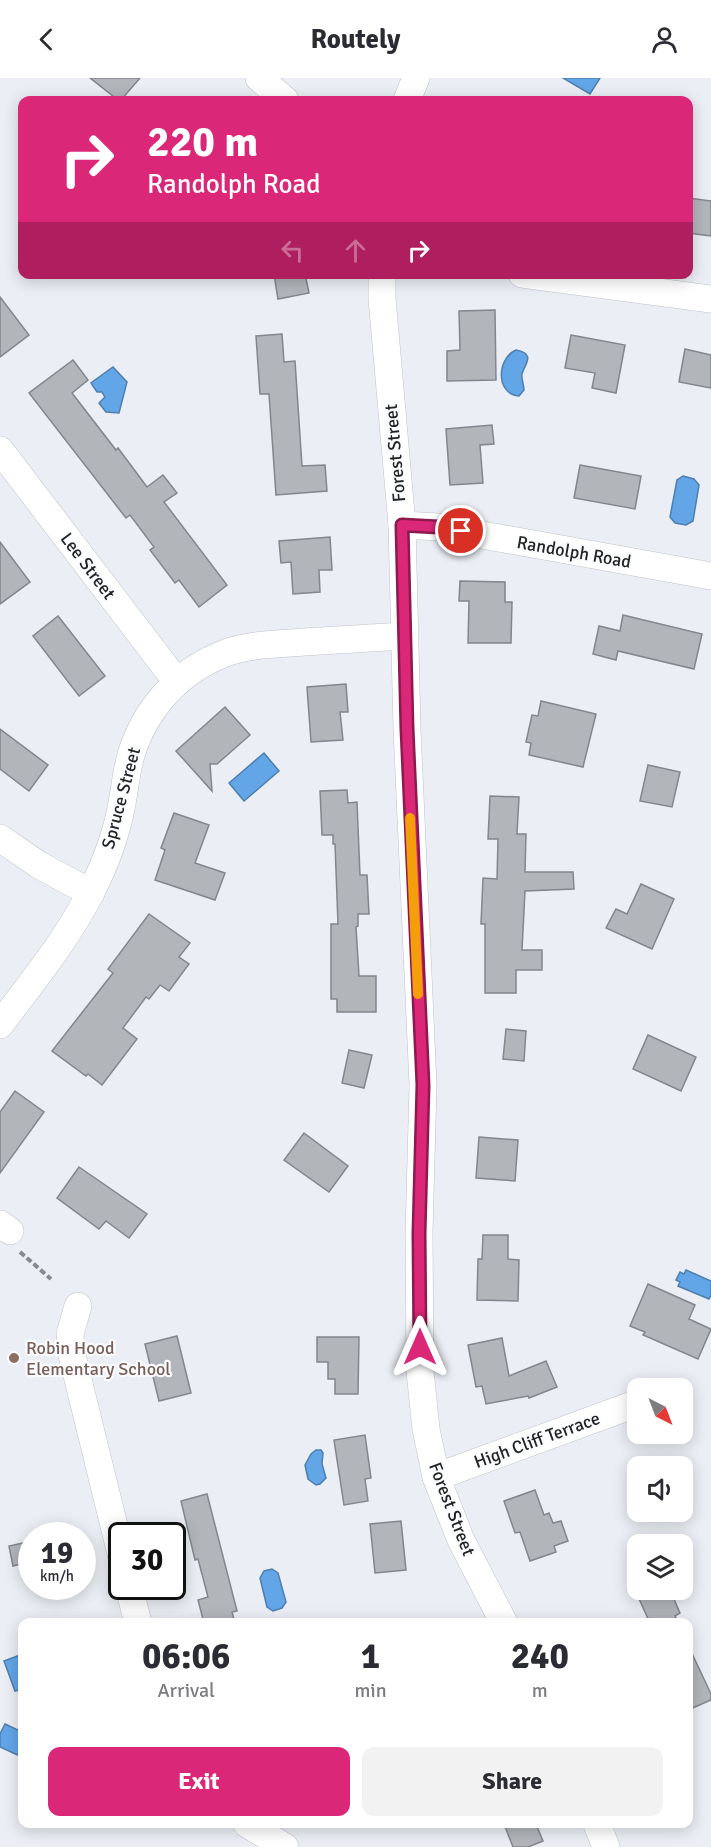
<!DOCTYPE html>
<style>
:root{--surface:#fff;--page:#f2f2f3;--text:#2b2b33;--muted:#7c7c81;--accent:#db2777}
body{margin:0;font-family:Signika,sans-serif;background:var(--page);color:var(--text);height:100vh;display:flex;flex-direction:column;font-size:22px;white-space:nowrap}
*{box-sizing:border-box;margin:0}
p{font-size:20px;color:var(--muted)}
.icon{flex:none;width:33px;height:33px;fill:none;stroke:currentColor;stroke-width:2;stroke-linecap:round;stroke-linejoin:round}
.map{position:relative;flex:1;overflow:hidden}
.panel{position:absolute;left:18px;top:1540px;width:675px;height:210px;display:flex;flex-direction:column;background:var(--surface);border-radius:12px;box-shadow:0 3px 15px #0003}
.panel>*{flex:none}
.hud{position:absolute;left:18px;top:18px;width:675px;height:183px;border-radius:12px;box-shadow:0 3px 15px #0003;background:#db2777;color:#fff;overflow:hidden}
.needle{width:39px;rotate:138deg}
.buttons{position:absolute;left:627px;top:1300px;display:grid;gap:12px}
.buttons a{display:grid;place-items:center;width:66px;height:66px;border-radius:12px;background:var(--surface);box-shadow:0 3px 15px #0003;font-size:30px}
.speed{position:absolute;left:18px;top:1444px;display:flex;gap:12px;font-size:30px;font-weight:700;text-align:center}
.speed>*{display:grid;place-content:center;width:78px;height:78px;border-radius:50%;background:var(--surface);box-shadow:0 3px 15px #0003;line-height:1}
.speed small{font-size:15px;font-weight:400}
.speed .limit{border:3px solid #111;border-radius:9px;background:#fff;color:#111}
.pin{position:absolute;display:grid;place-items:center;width:51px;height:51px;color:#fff;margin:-26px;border:3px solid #fff;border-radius:50%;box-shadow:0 2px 6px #0007}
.me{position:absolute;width:66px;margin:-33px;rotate:0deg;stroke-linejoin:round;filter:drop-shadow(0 0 4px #0008)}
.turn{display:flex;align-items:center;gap:21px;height:126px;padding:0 30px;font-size:27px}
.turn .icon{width:78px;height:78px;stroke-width:2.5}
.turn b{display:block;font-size:42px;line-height:51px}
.lanes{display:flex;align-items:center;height:57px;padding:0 30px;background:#0003;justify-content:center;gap:30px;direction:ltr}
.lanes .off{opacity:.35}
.eta{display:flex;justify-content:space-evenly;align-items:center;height:102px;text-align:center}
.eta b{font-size:36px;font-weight:700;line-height:42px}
.action{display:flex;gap:12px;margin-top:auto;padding:12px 30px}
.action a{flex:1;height:69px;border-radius:12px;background:var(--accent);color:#fff;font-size:24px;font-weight:700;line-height:69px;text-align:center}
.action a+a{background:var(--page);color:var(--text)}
header{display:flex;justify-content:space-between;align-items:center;height:78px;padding:0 30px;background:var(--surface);font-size:27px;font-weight:700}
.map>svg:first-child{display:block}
.water{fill:#62a6e8;stroke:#4e7fae;stroke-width:1.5}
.building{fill:#b2b6bb;stroke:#83868c;stroke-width:1.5}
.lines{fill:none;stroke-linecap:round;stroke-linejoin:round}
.minor-casing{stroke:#bec2c8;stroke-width:28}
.path{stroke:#878a8e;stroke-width:4;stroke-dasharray:6 3;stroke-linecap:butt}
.minor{stroke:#fff;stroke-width:27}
.route-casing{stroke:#8e194d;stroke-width:15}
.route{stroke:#db2777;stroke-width:10}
.slow{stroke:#f59e0b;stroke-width:10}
.education-dot{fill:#8d6e63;stroke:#fbfcff;stroke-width:2}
.labels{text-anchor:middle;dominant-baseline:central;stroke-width:4.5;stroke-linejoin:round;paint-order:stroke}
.street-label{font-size:18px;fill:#212325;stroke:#fbfcff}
.education-label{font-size:18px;fill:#785e54;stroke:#fbfcff;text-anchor:start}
</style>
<header><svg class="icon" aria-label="back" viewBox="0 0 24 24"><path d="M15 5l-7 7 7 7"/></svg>Routely<svg class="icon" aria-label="person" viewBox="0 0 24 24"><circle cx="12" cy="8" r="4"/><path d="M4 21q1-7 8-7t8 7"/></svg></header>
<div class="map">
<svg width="711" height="1769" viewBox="0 0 711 1769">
<rect width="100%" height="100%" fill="#ebeff5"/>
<g class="water">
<polygon points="563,0 600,0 590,16"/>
<path d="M516,272C537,276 524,287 522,296C521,300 524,307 524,312L519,318C495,316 497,280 516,272Z"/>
<polygon points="113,289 127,304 119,335 106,334 99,325 105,319 102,314 97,314 91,305"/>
<polygon points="683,398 694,401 699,407 693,443 686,447 675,445 670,439 677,402"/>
<polygon points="264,675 279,693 244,723 229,705"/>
<polygon points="686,1192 711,1203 711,1217 709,1221 678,1208 680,1204 676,1202 680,1194 684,1196"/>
<polygon points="316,1372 321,1372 323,1375 322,1386 326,1400 320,1406 316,1407 308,1401 305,1387 311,1376"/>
<polygon points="272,1491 278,1495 286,1524 282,1530 273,1533 267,1529 260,1500 264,1493"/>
<polygon points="20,1577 22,1584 22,1615 21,1615 19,1612 15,1613 4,1583"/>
<polygon points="5,1646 22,1654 22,1679 0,1669 0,1656"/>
</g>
<g class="building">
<polygon points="90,0 140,0 121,22 118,22"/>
<polygon points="688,120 711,123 711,158 688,155"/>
<polygon points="274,196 305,196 309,215 278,221"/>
<polygon points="0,219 29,257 0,279"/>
<polygon points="495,232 496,302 447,303 447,273 460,272 459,233"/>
<polygon points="282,256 284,284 295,283 302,388 325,387 327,413 276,417 269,316 260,316 256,258"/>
<polygon points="571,257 625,267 616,315 592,310 595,295 565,290"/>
<polygon points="685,271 711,277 711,310 679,304"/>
<polygon points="73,282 88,302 72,315 116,372 118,370 147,409 163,397 177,415 164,424 227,507 199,529 179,502 175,505 150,472 154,469 130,437 126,440 29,315"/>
<polygon points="492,347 494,366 480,367 483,405 450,407 446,351"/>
<polygon points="580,387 641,398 635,431 574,420"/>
<polygon points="330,459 332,492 319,492 320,514 293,516 291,484 281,485 279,463"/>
<polygon points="0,464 30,504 0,526"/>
<polygon points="460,503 505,504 505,524 512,524 511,565 468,565 469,523 459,523"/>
<polygon points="623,537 702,556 694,591 618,573 616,582 593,576 599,548 620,553"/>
<polygon points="58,538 105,598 79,618 33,558"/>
<polygon points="346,606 348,634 340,634 343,662 311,664 307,609"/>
<polygon points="541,623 596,636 583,689 529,677 531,665 526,664 532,637 538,638"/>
<polygon points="225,629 250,657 217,686 210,686 212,713 176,673"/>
<polygon points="0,651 48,687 29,713 0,691"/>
<polygon points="648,687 680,694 672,729 640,723"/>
<polygon points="347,712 348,725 357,724 360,797 367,797 369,836 358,836 358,848 356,849 359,898 376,898 376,934 337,934 337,921 331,921 331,846 338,846 335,766 333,766 333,757 322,757 320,713"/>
<polygon points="490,718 519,719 517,756 526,756 525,794 573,794 574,811 525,813 522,872 542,872 542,892 516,892 516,915 485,915 485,846 481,846 483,800 497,801 498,761 488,761"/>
<polygon points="174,735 209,747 195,785 225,795 215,822 155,802 165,772 161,770"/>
<polygon points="641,806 674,821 652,871 606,850 616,831 627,836"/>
<polygon points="149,836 190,865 179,879 189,886 169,913 160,907 149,921 146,919 123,950 137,961 102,1007 88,996 86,998 52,973 113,895 108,891"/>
<polygon points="506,951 526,953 524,983 503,981"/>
<polygon points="648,957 696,979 681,1013 633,991"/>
<polygon points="349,972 372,977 364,1010 342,1005"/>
<polygon points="15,1013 44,1034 0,1095 0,1034"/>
<polygon points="304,1055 348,1088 329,1114 284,1082"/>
<polygon points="479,1059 518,1062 515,1103 476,1100"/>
<polygon points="79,1089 147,1136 129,1160 106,1143 99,1151 57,1120"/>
<polygon points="483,1157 508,1157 508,1181 519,1182 518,1223 477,1222 478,1181 482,1181"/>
<polygon points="648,1206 695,1227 689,1241 711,1251 698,1281 643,1257 645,1254 630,1248"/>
<polygon points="177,1258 191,1315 159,1323 145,1266"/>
<polygon points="317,1259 359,1259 358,1316 335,1316 335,1301 328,1301 328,1284 317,1284"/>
<polygon points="502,1260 509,1298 546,1283 557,1309 529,1320 528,1318 486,1326 482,1308 476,1309 468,1267"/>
<polygon points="365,1357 371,1400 365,1401 368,1423 344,1427 334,1362"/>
<polygon points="535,1412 544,1437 549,1435 553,1445 561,1443 568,1463 554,1468 556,1474 530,1483 520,1454 515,1455 504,1423"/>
<polygon points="207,1416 237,1533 232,1534 235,1545 204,1545 198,1522 208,1519 198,1481 195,1482 181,1423"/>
<polygon points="401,1443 406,1492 375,1495 370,1446"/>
<polygon points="32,1463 32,1483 13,1488 9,1468"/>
<polygon points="635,1512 670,1512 680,1535 675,1538 679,1545 650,1545"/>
<polygon points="688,1567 711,1616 711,1622 688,1632"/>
<polygon points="504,1746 536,1746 543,1763 528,1769 513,1769"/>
</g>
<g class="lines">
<defs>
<g id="minor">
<polyline points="259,0 285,22"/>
<polyline points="407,22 416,0"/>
<polyline points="382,196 382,220 402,447 407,651 423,1007 419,1155 420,1293 426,1351 436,1399 461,1462 504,1545"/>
<polyline points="522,196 711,221"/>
<polyline points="0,372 177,604"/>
<polyline points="402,447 438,449 711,498"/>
<polyline points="0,760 39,787 91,815"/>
<path d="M0,947C31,905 66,863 90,816C102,793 112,768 118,744C124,722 125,698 131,677C145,631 178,594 223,576C248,566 277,566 304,564C337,562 370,560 404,558"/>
<polyline points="0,1146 10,1153"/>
<polyline points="78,1228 70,1256 71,1273 122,1480"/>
<polyline points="436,1399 638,1325"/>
<polyline points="129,1509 138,1545"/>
<polyline points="247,1746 285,1769"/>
<polyline points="597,1746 606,1769"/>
</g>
</defs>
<use href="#minor" class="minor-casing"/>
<polyline class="path" points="20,1174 51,1201"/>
<use href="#minor" class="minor"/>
</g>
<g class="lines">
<defs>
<polyline id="route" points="420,1269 419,1155 423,1007 407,651 402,447 438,449 461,453"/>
</defs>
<use href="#route" class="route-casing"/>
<use href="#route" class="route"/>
<polyline class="slow" points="410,740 418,916"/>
</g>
<circle class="education-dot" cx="14" cy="1280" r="6"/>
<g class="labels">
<g class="street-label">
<text transform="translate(395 375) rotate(-95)">Forest Street</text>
<text transform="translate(574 474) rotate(10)">Randolph Road</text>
<text transform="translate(88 488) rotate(53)">Lee Street</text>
<text transform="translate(121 720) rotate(-75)">Spruce Street</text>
<text transform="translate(537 1362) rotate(-20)">High Cliff Terrace</text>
<text transform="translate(452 1431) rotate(69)">Forest Street</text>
</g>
<g class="education-label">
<text x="26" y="1270">Robin Hood<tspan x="26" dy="21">Elementary School</tspan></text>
</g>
</g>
</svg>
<div class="buttons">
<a><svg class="needle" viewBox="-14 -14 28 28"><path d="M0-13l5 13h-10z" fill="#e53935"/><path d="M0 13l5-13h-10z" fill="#7c7c81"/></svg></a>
<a><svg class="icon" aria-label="sound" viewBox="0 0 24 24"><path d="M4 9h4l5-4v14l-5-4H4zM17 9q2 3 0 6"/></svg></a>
<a><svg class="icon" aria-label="layers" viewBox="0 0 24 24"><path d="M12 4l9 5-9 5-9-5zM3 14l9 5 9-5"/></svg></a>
</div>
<div class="speed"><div>19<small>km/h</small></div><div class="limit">30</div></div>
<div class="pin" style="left:461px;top:453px;background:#d93025"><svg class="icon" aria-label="arrive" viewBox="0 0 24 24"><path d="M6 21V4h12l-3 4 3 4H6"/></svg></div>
<svg class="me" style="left:420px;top:1269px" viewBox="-20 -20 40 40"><path d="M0-17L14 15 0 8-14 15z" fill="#db2777" stroke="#fff" stroke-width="4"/></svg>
<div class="hud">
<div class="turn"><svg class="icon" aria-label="right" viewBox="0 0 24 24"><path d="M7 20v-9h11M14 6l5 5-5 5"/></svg><div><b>220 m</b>Randolph Road</div></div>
<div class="lanes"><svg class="icon off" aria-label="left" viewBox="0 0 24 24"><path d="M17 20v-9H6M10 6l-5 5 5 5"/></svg><svg class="icon off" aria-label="ahead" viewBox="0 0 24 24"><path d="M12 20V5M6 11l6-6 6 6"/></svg><svg class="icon" aria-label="right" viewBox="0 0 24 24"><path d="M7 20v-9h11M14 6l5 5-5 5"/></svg></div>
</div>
<section class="panel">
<div class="eta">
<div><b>06:06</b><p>Arrival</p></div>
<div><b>1</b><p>min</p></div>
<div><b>240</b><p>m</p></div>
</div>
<div class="action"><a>Exit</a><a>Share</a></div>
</section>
</div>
